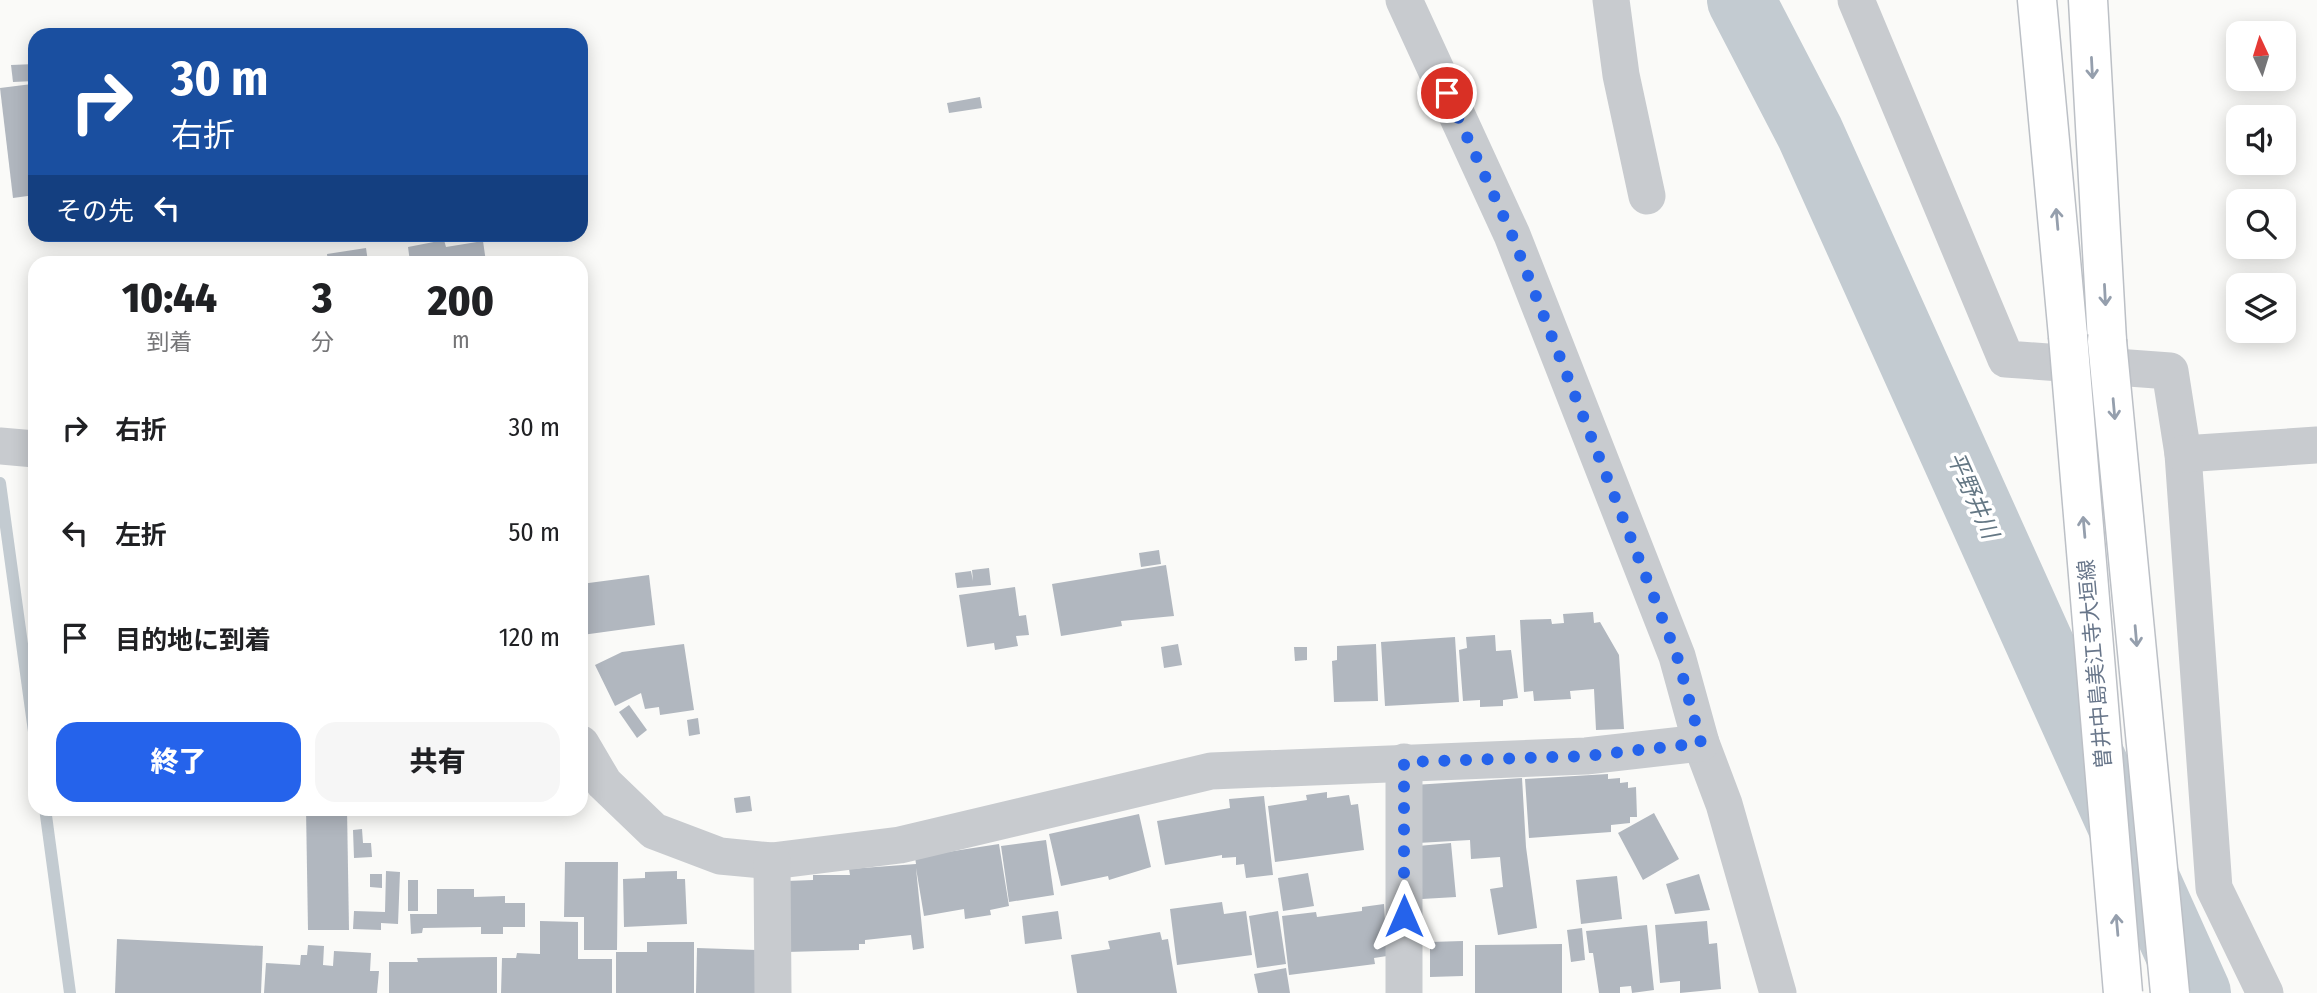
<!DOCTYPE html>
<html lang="ja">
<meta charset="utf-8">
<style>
:root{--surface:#fff;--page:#f6f6f6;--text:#202124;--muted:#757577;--accent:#2563eb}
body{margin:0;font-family:"Fira Sans Condensed","Noto Sans JP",sans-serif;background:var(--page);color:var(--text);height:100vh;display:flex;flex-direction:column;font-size:26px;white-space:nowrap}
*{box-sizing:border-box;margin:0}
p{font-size:23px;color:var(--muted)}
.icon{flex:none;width:38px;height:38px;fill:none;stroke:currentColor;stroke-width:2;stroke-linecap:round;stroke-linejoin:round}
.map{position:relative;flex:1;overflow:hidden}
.side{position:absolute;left:28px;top:256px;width:560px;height:560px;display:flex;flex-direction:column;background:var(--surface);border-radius:21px;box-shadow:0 4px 18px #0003}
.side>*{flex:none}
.banner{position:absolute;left:28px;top:28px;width:560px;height:214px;border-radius:21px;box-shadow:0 4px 18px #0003;background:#1a4fa0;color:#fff;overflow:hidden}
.needle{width:46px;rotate:356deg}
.controls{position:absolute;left:2226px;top:21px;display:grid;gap:14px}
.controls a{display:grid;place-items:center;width:70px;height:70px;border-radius:14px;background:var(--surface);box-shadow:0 4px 18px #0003;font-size:35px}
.pin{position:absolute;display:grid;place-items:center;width:60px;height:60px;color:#fff;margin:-30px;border:4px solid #fff;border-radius:50%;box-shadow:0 2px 7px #0007}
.me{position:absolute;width:77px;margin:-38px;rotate:0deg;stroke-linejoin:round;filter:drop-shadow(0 0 5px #0008)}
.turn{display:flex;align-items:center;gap:24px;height:147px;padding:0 28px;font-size:32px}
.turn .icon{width:91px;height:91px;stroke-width:2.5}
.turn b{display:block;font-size:49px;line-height:60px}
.then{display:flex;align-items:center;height:66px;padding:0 28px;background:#0003;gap:14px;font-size:26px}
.eta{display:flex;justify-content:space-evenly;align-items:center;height:119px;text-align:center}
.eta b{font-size:42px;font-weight:800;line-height:49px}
.action{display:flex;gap:14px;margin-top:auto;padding:14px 28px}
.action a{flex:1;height:80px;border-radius:21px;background:var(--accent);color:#fff;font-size:28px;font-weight:800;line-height:80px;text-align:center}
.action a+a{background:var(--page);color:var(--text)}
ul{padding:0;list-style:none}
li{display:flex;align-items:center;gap:21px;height:105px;padding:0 28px}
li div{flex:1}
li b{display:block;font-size:26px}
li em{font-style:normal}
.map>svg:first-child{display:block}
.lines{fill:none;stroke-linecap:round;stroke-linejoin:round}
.stream{stroke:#c3cbd1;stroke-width:12}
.river{stroke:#c3cbd1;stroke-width:68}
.building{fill:#b1b7bf}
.secondary-casing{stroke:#bcc0c6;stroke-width:41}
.minor{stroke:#c8cbcf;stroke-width:37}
.secondary{stroke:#fff;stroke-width:38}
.secondary-bridge-casing{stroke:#bcc0c6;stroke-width:41;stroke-linecap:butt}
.secondary-bridge{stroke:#fff;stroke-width:38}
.oneway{stroke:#959fad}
.route{stroke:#2563eb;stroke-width:12;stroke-dasharray:0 21.6}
.labels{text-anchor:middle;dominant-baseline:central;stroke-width:7;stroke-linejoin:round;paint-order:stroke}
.street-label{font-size:21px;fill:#68768a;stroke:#fff}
.water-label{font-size:23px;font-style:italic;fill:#647784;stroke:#fff}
</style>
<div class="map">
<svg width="2317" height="993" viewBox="0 0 2317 993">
<rect width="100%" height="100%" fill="#fafaf8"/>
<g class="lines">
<g class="stream">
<polyline points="0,483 35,739"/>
<polyline points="45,808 70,993"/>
</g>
<polyline class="river" points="1741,0 1810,133 2197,993"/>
</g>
<g class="building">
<polygon points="35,64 35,81 13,82 11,65"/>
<polygon points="32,84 35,87 35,195 13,198 0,88"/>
<polygon points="980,97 982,108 949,113 947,103"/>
<polygon points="444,240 446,247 483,241 486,262 410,262 408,247"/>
<polygon points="366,248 368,262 328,262 327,254"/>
<polygon points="1159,550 1161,564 1141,567 1139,553"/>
<polygon points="1166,565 1174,616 1121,621 1122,626 1061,636 1052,584"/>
<polygon points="989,568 991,585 957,588 955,573 971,571 973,581 972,570"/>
<polygon points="649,575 655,625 582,635 581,584"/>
<polygon points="1015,587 1019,616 1026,615 1029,635 1016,636 1018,646 995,650 994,643 967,647 959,595"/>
<polygon points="1593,612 1594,623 1600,622 1619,655 1624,729 1596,730 1594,689 1570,691 1571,699 1534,701 1533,691 1524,692 1520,620 1551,619 1552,624 1564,623 1563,614"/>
<polygon points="1495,635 1496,651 1511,650 1518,698 1503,700 1503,706 1480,707 1480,700 1463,701 1459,650 1467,648 1466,637"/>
<polygon points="1455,637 1459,702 1385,706 1381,642"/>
<polygon points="684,644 694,710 660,715 659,707 645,709 641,693 615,706 595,665 622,652"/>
<polygon points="1178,644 1182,665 1164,668 1161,647"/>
<polygon points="1376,644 1378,701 1334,702 1332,661 1337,660 1337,646"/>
<polygon points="1294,647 1307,647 1307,660 1295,661"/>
<polygon points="629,705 647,730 637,738 619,712"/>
<polygon points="698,718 700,734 689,736 687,720"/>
<polygon points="1608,774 1608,779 1620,778 1620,783 1628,782 1628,788 1636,787 1637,817 1630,817 1630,823 1611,825 1611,832 1529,838 1525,779"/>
<polygon points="1522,778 1526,847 1537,928 1498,935 1490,889 1503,887 1500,857 1471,859 1470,840 1418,843 1414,785"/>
<polygon points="1327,792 1327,798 1349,795 1351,805 1358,804 1364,850 1275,862 1268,806 1307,800 1306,795"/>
<polygon points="750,796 752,811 736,813 734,798"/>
<polygon points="1264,796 1273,875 1246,878 1244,864 1236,865 1236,857 1222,858 1222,855 1165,865 1157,821 1230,808 1229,799"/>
<polygon points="306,808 347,808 349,930 308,930"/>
<polygon points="1654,813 1679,859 1643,880 1618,833"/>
<polygon points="1139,814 1151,867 1109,880 1108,876 1061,886 1049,834"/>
<polygon points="362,829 363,843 371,843 372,857 354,858 353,830"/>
<polygon points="1046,840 1054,895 1009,902 1001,846"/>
<polygon points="1451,843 1456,897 1422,899 1418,846"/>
<polygon points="999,844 1009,906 990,910 991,915 965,919 964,909 924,916 916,868 924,948 913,950 911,935 865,940 865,944 859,944 859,950 787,952 786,881 813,880 813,875 850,875 849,869 916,864 915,857"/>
<polygon points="565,862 618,862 617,950 584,950 584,917 564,917"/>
<polygon points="386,871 400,872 398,924 381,923 381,930 353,929 354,911 385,912"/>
<polygon points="677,871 677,879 685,879 687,924 624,927 623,879 645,878 645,872"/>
<polygon points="1308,873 1314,906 1283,911 1278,878"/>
<polygon points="370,874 382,874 382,888 370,887"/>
<polygon points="1699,874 1710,910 1675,914 1666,884"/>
<polygon points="1617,876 1622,919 1581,924 1576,880"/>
<rect x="408" y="880" width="10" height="31"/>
<polygon points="437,889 474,889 474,897 505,896 505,903 525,903 525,927 503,927 503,934 481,934 481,927 423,928 422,933 411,934 410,914 437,914"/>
<polygon points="1222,902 1224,914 1246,911 1252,955 1177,965 1170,909"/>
<polygon points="1384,904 1387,956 1374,958 1375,964 1289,975 1282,916 1316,912 1317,917 1362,911 1362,907"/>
<polygon points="1058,911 1062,939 1025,944 1022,916"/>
<polygon points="1278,911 1286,964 1257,968 1249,916"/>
<polygon points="540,921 578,922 578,959 612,959 612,993 501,993 502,958 516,958 517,953 540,954"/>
<polygon points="1707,921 1709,944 1717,943 1721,989 1680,993 1680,981 1660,983 1655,925"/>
<polygon points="1647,925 1654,990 1632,993 1631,986 1620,987 1620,993 1599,993 1593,953 1589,953 1586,931"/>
<polygon points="1582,928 1585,960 1571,962 1567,930"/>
<polygon points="1160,932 1162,940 1168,939 1177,993 1077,993 1071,955 1110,949 1108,941"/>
<polygon points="117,939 263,946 261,993 115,993"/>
<polygon points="1463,941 1463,976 1430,977 1430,942"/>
<polygon points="647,942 694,942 694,993 616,993 616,952 647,952"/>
<polygon points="1562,944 1562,993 1475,993 1475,945"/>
<polygon points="308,945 324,946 323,965 333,966 334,951 371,953 370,971 379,971 377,993 264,993 266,963 300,965 301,955 307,955"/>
<polygon points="697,948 757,950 756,993 696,993"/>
<polygon points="497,957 497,993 389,993 389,962 418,962 417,958"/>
<polygon points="1286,968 1290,993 1258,993 1254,974"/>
</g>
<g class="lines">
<defs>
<g id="secondary">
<polyline points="2037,0 2068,336"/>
<polyline points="2088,0 2107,341"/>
</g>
</defs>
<use href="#secondary" class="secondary-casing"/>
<g class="minor">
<polyline points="1404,0 1512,235 1677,656 1701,743 1724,804 1778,993"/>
<polyline points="1611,0 1621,75 1647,196"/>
<polyline points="1856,0 2006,359 2170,371 2183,454 2214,888 2265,993"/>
<polyline points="0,446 35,449"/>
<polyline points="2183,454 2317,445"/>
<polyline points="581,744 604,783 654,831 720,856 772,861 900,845 1211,771 1586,756 1701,743"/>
<polyline points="1404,762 1404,993"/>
<polyline points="772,861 773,993"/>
</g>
<use href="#secondary" class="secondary"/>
<defs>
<g id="secondary-bridge">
<polyline points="2068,336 2123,993"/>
<polyline points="2107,341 2170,993"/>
</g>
</defs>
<use href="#secondary-bridge" class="secondary-bridge-casing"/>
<use href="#secondary-bridge" class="secondary-bridge"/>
</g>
<defs><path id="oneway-shaft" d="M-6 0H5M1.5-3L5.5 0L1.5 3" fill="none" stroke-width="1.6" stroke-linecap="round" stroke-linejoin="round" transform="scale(1.75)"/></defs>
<g class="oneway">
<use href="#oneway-shaft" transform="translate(2092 68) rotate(87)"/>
<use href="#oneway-shaft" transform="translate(2057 219) rotate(-95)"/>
<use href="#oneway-shaft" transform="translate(2105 295) rotate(87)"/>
<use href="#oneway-shaft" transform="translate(2114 409) rotate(85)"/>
<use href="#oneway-shaft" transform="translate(2084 527) rotate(-95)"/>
<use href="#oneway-shaft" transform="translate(2136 636) rotate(85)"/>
<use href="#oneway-shaft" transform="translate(2117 925) rotate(-95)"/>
</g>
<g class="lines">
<polyline class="route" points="1404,916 1404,762 1586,756 1701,743 1677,656 1512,235 1447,93"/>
</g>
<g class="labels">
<g class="street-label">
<text transform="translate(2095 664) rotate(-95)">曽井中島美江寺大垣線</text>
</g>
<g class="water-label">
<text transform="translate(1973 495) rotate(66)">平野井川</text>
</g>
</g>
</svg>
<div class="controls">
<a><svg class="needle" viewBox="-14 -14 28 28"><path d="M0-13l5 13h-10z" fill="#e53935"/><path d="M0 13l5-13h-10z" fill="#757577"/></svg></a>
<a><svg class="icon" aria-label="sound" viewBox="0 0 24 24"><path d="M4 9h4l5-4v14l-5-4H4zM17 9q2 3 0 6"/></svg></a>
<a><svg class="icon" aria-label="search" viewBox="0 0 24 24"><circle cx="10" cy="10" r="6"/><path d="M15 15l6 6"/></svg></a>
<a><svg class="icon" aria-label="layers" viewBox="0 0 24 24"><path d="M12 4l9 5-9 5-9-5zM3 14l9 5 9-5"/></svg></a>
</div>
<div class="pin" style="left:1447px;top:93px;background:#d93025"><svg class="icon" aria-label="arrive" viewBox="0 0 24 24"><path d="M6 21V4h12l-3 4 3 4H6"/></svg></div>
<svg class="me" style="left:1404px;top:916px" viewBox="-20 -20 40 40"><path d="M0-17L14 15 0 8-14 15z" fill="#2563eb" stroke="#fff" stroke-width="4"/></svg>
<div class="banner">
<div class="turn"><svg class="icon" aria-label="right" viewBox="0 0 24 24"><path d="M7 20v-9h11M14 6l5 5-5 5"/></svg><div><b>30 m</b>右折</div></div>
<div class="then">その先<svg class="icon" aria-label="left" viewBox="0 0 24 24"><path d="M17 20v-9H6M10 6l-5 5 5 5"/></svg></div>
</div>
<section class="side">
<div class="eta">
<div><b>10:44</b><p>到着</p></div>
<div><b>3</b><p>分</p></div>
<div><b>200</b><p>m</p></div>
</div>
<ul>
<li><svg class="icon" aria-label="right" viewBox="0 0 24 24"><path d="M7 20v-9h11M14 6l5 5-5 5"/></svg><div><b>右折</b></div><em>30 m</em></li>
<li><svg class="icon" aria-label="left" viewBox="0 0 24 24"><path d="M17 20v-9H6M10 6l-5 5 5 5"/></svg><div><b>左折</b></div><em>50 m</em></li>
<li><svg class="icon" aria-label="arrive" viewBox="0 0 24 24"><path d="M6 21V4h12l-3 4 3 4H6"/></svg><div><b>目的地に到着</b></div><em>120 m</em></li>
</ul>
<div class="action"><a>終了</a><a>共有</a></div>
</section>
</div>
